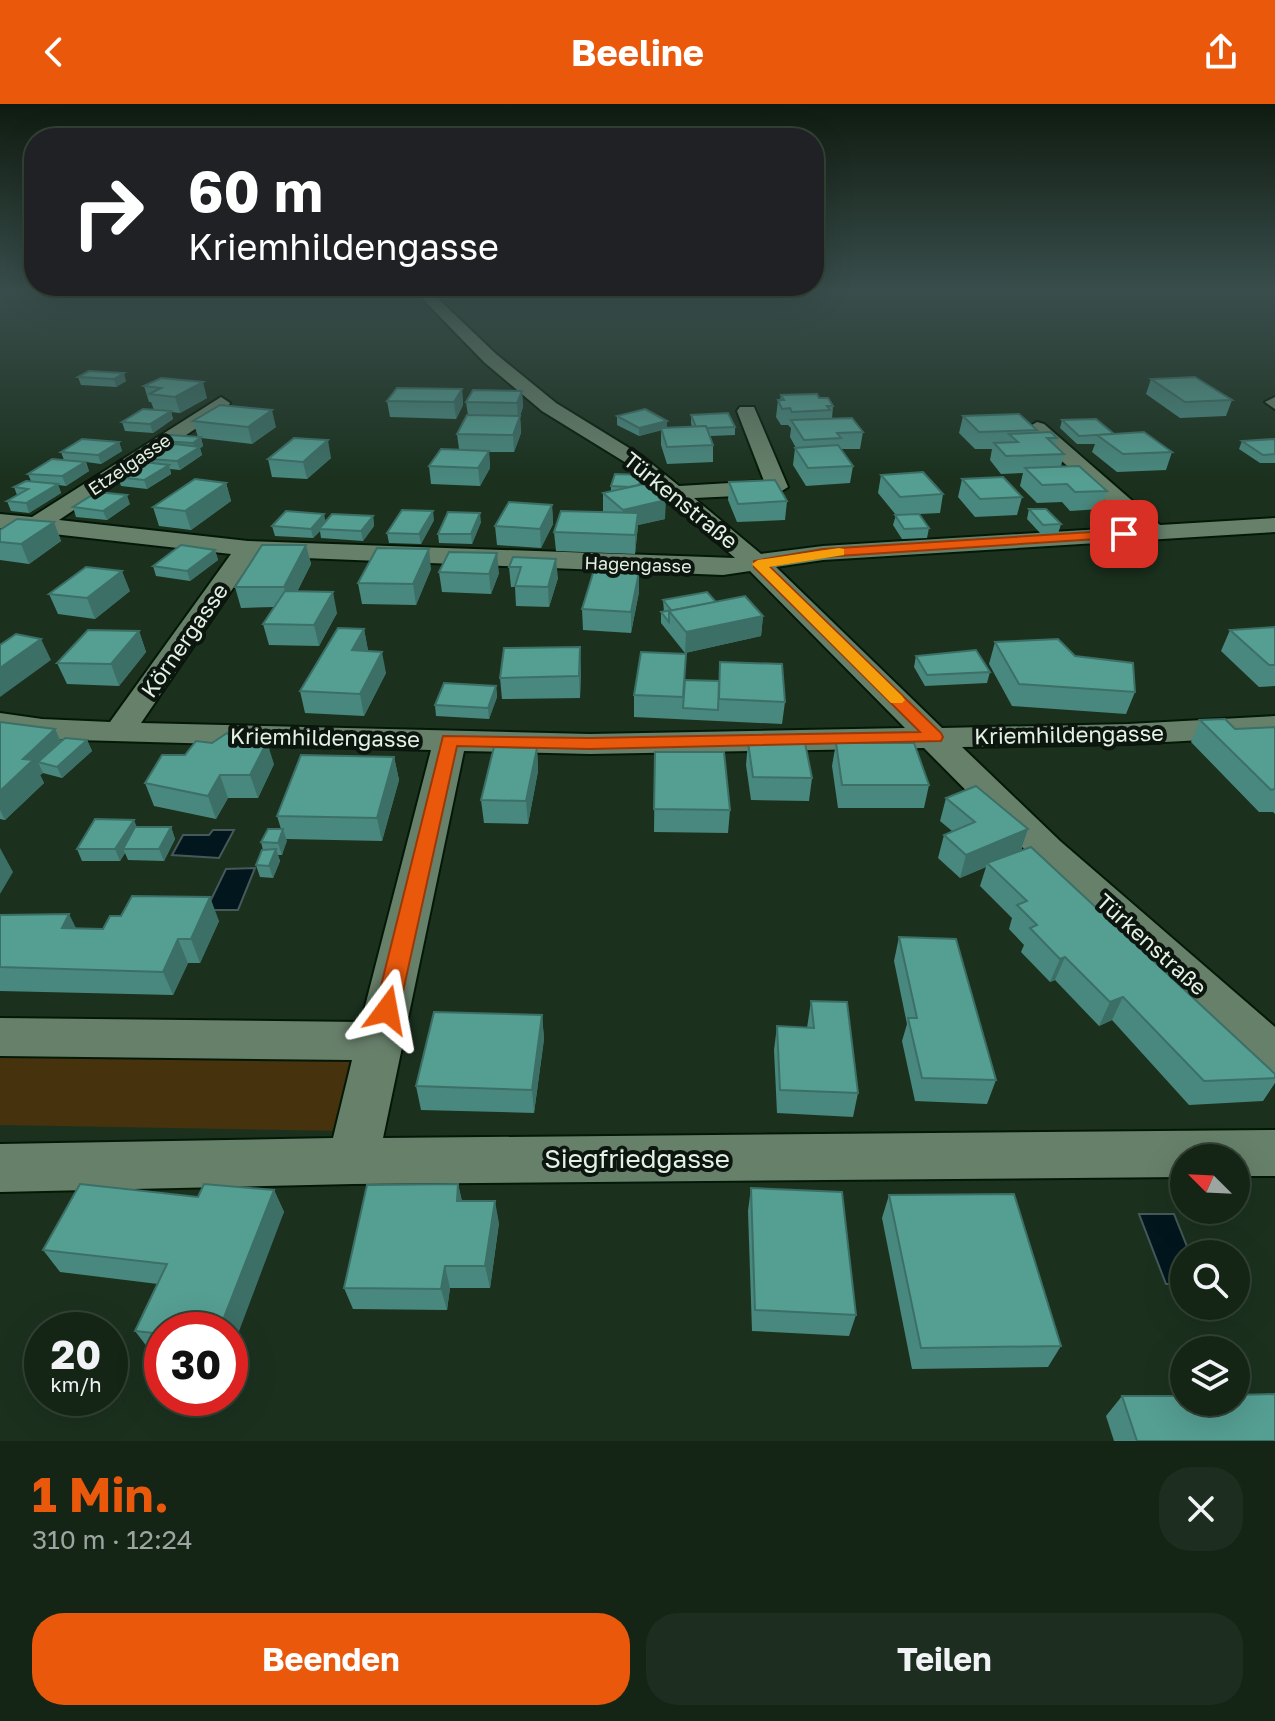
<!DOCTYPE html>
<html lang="de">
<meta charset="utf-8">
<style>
:root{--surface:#142516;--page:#1d2d1f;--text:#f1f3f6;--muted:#9da5a1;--line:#334235;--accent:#ea580c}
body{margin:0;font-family:"Golos Text",sans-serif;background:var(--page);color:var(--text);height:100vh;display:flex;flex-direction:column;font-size:30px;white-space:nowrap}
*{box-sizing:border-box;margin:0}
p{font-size:26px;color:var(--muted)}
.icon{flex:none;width:44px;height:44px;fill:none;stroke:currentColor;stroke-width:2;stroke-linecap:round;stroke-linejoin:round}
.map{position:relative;height:1337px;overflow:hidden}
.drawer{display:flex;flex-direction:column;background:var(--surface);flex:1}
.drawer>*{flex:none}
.banner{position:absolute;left:24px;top:24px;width:800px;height:168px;border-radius:32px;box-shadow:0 8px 32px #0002,0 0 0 2px var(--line);background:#202124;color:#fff;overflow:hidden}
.needle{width:52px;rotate:294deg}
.tools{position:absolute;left:1170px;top:1040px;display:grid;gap:16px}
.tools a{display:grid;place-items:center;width:80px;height:80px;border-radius:50%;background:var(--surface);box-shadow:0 8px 32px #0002,0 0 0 2px var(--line);font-size:40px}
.speed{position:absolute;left:24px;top:1208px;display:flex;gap:16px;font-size:40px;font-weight:700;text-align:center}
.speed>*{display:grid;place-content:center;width:104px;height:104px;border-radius:50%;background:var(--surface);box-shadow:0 8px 32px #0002,0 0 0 2px var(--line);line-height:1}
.speed small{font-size:20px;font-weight:400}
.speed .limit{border:12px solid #d22;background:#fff;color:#111}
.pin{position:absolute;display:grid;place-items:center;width:68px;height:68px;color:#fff;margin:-34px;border-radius:16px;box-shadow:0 4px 12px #0006}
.me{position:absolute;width:88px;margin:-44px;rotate:13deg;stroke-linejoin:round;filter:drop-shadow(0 0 6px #0008)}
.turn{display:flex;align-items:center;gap:28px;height:168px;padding:0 32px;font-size:36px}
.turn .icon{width:104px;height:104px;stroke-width:2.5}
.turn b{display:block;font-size:56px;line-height:68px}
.round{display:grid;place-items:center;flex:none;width:84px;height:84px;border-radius:32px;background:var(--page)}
.head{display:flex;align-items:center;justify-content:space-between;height:136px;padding:0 32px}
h1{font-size:48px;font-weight:700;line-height:60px;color:var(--accent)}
.cta{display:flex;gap:16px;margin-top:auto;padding:16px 32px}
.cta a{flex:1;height:92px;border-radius:32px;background:var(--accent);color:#fff;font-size:32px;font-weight:700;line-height:92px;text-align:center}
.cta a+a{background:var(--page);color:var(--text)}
header{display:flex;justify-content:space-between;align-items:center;height:104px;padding:0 32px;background:var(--accent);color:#fff;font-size:36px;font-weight:700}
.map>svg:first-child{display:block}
.green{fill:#46320d}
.water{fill:#02171d;stroke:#465859;stroke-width:2}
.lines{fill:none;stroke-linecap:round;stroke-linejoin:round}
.street-casing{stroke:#041807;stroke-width:4}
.street{fill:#67806a;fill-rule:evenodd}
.wall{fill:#49887e}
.shaded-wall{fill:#3c6f66}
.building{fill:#559e92;stroke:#3c6f66;stroke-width:2}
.route{fill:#ea580c;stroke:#983908;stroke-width:2}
.slow{fill:#f59e0b}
.labels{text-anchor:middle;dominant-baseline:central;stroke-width:8;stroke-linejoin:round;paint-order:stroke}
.far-street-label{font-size:18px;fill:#e4f1e5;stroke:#0d160e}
.street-label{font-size:22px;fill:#e4f1e5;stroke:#0d160e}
.near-street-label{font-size:26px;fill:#e4f1e5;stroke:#0d160e}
</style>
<header><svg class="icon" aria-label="back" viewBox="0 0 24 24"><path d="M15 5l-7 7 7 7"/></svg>Beeline<svg class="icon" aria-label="share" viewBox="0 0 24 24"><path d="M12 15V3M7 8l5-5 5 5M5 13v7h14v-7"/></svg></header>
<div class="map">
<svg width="1275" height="1337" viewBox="0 0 1275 1337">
<rect width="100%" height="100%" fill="#1b311e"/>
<polygon class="green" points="0,950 363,957 344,1027 0,1021"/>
<g class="water">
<polygon points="213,726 234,726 219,754 172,751 183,731 209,731"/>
<polygon points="255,764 238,806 206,806 226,765"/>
<polygon points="1139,1110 1174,1110 1190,1150 1184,1150 1184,1180 1166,1180"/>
</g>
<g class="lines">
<defs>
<g id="street">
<path d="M415,187H430L496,250L556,299L642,352L679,382L764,377L737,307L740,303H754L788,383L777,390L694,394L761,450L823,442L1134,423L1030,328L1027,324L1037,318L1044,320L1160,421L1275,414V428L823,456L776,463L942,624L1128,620L1275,612V632L1128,640L962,643L1060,737L1275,923V970L1259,965L1034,755L924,644L590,650L464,647L383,1034L1275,1026V1072H1236V1054H1184V1073L353,1080L0,1088V1040L333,1034L352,956L0,952V914L361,918L431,646L42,635L0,629V609L42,615L110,618L231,450L0,424V410L32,413L221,293L230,299L228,303L59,416L248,437L735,454L628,360L542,307L484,258ZM255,452L723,471L750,467L905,624L590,630L141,619Z"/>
<polygon points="1275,293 1275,305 1265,298"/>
</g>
</defs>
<use href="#street" class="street-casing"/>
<use href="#street" class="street"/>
</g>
<g class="wall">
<polygon points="89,267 126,277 116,283 81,281 78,273"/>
<polygon points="161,274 207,294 180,309 171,308 173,315 153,329 125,327 122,318 154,306 151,298 149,298 144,282"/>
<polygon points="1151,275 1232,296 1226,312 1180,314 1146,290"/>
<polygon points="462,285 463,301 456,315 390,313 387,297"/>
<polygon points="522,287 523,303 520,312 521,329 514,348 489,348 490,364 480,382 431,380 429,362 459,345 457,330 468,311 466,298"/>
<polygon points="781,291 819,294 833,302 832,315 863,328 860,345 841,345 853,362 850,379 806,382 793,361 795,344 796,344 790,333 791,324 788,321 781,321 776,313 778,296 780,296"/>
<polygon points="691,311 735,323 735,331 710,332 713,341 713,358 667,360 661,341 661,326 639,332 617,321 617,312 667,324 692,323 691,319"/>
<polygon points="963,312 1037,326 1037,329 1057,334 1055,342 1064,350 1061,362 1107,387 1101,405 1070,407 1062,398 1037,399 1020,382 1023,369 1001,370 990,356 992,345 975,345 959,329"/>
<polygon points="1062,316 1114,330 1172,348 1166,366 1117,368 1092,348 1095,340 1077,340 1060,324"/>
<polygon points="193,317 276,323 252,340 201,334 203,342 200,344 202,351 180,366 170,365 171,370 147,385 121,382 118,373 153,359 151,355 165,346 161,337 198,333"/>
<polygon points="1275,336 1275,359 1260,359 1239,345 1242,337"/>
<polygon points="119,338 122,347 101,360 86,358 89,367 66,382 58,381 61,389 29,409 11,407 7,397 17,391 14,383 31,377 28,370 64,356 61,348"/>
<polygon points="331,354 307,375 272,373 268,355"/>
<polygon points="881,371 943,390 940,409 919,410 929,424 927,434 902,435 893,421 896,411 878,389"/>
<polygon points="962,375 1022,393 1017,411 975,413 958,393"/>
<polygon points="729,378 787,397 785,416 737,418 728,396"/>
<polygon points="226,379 231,397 191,426 159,422 153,403"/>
<polygon points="642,380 665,415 638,421 635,450 556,447 554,428 603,408 603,389 611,387 611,382"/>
<polygon points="130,400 107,416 76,413 73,403"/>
<polygon points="552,401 553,420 541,444 497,441 495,422"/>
<polygon points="1029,405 1061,420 1058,430 1041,430 1027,415"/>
<polygon points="373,412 374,422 363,437 321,434 320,427 313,434 275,432 272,422"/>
<polygon points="434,416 421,440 389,439 387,429"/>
<polygon points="54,418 61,437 29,460 0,456 0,426"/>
<polygon points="481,418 472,440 439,439 438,430"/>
<polygon points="306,441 311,460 297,488 337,509 319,542 269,541 263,520 274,503 241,504 235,483"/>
<polygon points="215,446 218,456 190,477 156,472 153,462"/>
<polygon points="513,453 558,474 549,503 516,502 515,483 511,483 509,463"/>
<polygon points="431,465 416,501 362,500 358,479"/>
<polygon points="439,468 499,469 491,490 442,488"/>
<polygon points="130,487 95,515 58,510 49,490"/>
<polygon points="639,488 631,529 583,526 582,505"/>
<polygon points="663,496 716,498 763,512 761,532 685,549 661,519 661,508 664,508"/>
<polygon points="1275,523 1275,582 1259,583 1221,547 1230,526"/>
<polygon points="364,525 368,547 386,569 364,612 305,609 300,587"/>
<polygon points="139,527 146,548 119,582 67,580 57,559"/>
<polygon points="995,538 1075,552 1135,588 1126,610 1012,602 989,560"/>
<polygon points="916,552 990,568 987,579 925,582 914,563"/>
<polygon points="581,565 580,594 502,595 500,574"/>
<polygon points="685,576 785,598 782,620 634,613 634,591"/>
<polygon points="496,582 497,593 489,615 436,612 435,601"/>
<polygon points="1200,616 1235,625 1275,623 1275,710 1273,708 1259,708 1191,638"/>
<polygon points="0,618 55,625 61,637 87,636 92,647 62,674 43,669 40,671 44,679 5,716 0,715"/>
<polygon points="235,637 274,660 258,694 228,694 216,715 154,702 145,679 185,651 212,639"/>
<polygon points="748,638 812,674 809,697 751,696 746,661"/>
<polygon points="836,639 929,681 924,704 838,704 832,662"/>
<polygon points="537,644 538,667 528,720 484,719 481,696"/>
<polygon points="655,648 730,706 728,729 654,728"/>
<polygon points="394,653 399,676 382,737 286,735 282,751 278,751 280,757 273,774 260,773 256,761 263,746 261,738 281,725 277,712"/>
<polygon points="946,694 1028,725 1021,747 1275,970 1275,979 1263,997 1189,1001 1112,916 1099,922 1055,876 1050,878 1021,848 1024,841 1009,825 1012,814 980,782 986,763 960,774 938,754 944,731 952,727 940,717"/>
<polygon points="137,723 171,723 175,735 164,757 128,756 125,749 120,757 82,757 77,745"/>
<polygon points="0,811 76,824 103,825 121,812 219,817 200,859 188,859 173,891 0,887"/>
<polygon points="899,833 996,976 987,1000 915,997 902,937 907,920 894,857"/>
<polygon points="811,897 858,989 853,1013 777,1009 774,946 777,922 807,924"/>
<polygon points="542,911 544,935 534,1009 421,1006 416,982"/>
<polygon points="458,1080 462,1097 499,1119 490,1184 450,1184 447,1206 353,1205 344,1184"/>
<polygon points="751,1084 856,1211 849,1232 752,1227 748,1107"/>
<polygon points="274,1086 284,1108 230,1226 162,1226 162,1250 151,1248 135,1227 158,1180 60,1168 43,1146 198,1093"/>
<polygon points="889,1091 1061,1242 1048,1263 912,1265 882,1114"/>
<polygon points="1122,1292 1275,1337 1114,1337 1106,1312"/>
</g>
<g class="shaded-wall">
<polygon points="124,269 126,277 116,283 114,275"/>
<polygon points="203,278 207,294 180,309 175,293"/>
<polygon points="462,285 463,301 456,315 454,298"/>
<polygon points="522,287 523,303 518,316 517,299"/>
<polygon points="272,306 276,323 252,340 248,323"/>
<polygon points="171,307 173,315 153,329 150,320"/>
<polygon points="520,312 521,329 514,348 513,331"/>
<polygon points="667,317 667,325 639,332 639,324"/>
<polygon points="201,333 203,342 200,344 202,351 180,366 177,357 195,346 193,339"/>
<polygon points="328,336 331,354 307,375 303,358"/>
<polygon points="119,338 122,347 101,360 98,351"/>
<polygon points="489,347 490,364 480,382 478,364"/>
<polygon points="85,358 89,367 66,382 62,372"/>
<polygon points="169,361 171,370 147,385 144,376"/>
<polygon points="226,379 231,397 191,426 185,407"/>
<polygon points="58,380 61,389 29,409 26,399"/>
<polygon points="127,391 130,400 107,416 103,407"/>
<polygon points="666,396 665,415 638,421 635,450 635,431 623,425 623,406"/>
<polygon points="552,401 553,420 541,444 540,425"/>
<polygon points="433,407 434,416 421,440 419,430"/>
<polygon points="480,409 481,418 472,440 471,430"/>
<polygon points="324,410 326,419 319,425 320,427 313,434 311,425"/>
<polygon points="373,412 374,422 363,437 361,427"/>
<polygon points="54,418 61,437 29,460 21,440"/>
<polygon points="306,441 311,460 289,503 284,483"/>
<polygon points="429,445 431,465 416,501 413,480"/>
<polygon points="215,446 218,456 190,477 187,467"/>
<polygon points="497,449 499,469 491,490 489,470"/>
<polygon points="556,455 558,474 549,503 548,483"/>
<polygon points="122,467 130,487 95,515 87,494"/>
<polygon points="639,468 639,488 631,529 631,508"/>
<polygon points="333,488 337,509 319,542 314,521"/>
<polygon points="763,512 761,532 685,549 686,528"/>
<polygon points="364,525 368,546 356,568 352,546"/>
<polygon points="139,527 146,548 119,582 111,560"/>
<polygon points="41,535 51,556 0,593 0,564"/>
<polygon points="580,543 581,565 580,594 579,572"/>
<polygon points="382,548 386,569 364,612 360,590"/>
<polygon points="496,582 497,593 489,615 488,604"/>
<polygon points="55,625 65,647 38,658 43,669 40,671 44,679 5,716 0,706 0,687 23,655"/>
<polygon points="87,636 92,647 62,674 57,663"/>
<polygon points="267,638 274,660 258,694 250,671"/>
<polygon points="537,644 538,667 528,720 526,697"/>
<polygon points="394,653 399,676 382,737 377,714"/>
<polygon points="220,671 228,694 216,715 208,692"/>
<polygon points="134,716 139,728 123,745 125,749 120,757 115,745"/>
<polygon points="171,723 175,735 164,757 159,745"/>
<polygon points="283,725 287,737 282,751 278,739"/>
<polygon points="1028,725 1020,748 987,759 986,763 960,774 966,751"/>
<polygon points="0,744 13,768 0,790"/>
<polygon points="276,745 280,757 273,774 269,762"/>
<polygon points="210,793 219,817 200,859 191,835"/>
<polygon points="69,810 81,834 62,824"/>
<polygon points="178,835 188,859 173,891 163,868"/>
<polygon points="1065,853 1055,876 1050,878 1060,855"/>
<polygon points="1123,893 1112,916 1099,922 1110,898"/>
<polygon points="542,911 544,935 534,1009 532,986"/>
<polygon points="458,1080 463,1103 457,1097"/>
<polygon points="274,1086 284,1108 230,1251 230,1226 219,1226"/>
<polygon points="495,1097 499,1119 490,1184 485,1162"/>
<polygon points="445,1162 450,1184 447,1206 441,1185"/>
</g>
<g class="building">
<polygon points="89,267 124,269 114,275 78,273"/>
<polygon points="1195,273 1232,296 1185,298 1151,275"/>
<polygon points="161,274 203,278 175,293 149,290 161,284 144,282"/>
<polygon points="397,284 462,285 454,298 387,297"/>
<polygon points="473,286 522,287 517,299 466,298"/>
<polygon points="817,290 819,294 828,294 833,302 827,302 830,306 792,308 790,304 782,305 778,296 784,296 781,291"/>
<polygon points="220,301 272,306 248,323 193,317"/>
<polygon points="143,305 171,307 150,320 122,318"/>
<polygon points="645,305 667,317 639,324 617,312"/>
<polygon points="728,309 735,323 706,324 706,322 696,323 691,311"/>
<polygon points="1019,310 1037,326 979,328 963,312"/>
<polygon points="467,311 520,312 513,331 457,330"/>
<polygon points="852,314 863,328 837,329 841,334 804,336 791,316"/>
<polygon points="1096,315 1114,330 1079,332 1062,316"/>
<polygon points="706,322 713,341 667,343 661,324"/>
<polygon points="1051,328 1057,334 1047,334 1064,350 1006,352 994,339 1018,338 1009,330"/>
<polygon points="1144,328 1172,348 1123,350 1097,331"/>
<polygon points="170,331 201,333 193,339 161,337"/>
<polygon points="294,334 328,336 303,358 268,355"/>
<polygon points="82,335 119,338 98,351 61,348"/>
<polygon points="1274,335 1275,336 1275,350 1263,351 1242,337"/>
<polygon points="175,340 200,343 177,357 151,355"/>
<polygon points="838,341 853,362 808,364 795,344"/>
<polygon points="441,345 489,347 478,364 429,362"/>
<polygon points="52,355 85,358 62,372 28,370"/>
<polygon points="144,358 169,361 144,376 118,373"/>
<polygon points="1079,362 1107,387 1075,388 1067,380 1042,381 1025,364"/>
<polygon points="923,368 943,390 900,393 881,371"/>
<polygon points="615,370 642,371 639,381 629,383 611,382"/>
<polygon points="1003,373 1022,393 980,395 962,375"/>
<polygon points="195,375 226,379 185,407 153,403"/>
<polygon points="775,376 787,397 738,400 729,378"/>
<polygon points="26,377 58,380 26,399 7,397 28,385 14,383"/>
<polygon points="644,380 666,396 623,406 603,389"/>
<polygon points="97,388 127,391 103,407 73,403"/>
<polygon points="509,398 552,401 540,425 495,422"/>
<polygon points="1029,405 1046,405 1061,420 1043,421"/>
<polygon points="402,406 433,407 419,430 387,429"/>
<polygon points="286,407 324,410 311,425 272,422"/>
<polygon points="561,407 638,409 635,431 554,428"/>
<polygon points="448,408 480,409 471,430 438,430"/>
<polygon points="332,410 373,412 361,427 319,425"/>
<polygon points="919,410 929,424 904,425 895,411"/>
<polygon points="17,415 54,418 21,440 0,438 0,426"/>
<polygon points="181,441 215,446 187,467 153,462"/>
<polygon points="262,441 306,441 284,483 235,483"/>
<polygon points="377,444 429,445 413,480 358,479"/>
<polygon points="449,448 497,449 489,470 439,468"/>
<polygon points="513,453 556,455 548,483 515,482 521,463 509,463"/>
<polygon points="86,463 122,467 87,494 49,490"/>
<polygon points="594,466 639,468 631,508 582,505"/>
<polygon points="285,487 333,488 314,521 263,520"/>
<polygon points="707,488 716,498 669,507 669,518 661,508 671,506 663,496"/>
<polygon points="745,492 763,512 686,528 669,507"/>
<polygon points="1275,523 1275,561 1269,561 1230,526"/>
<polygon points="338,524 364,525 352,546 382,548 360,590 300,587"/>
<polygon points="88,526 139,527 111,560 57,559"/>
<polygon points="16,530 41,535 0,564 0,541"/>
<polygon points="1058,535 1075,552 1133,559 1135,588 1019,580 995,538"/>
<polygon points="580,543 579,572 500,574 504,544"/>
<polygon points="976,546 990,568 927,571 916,552"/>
<polygon points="641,548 686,550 683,593 634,591"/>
<polygon points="720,558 782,560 785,598 719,595"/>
<polygon points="685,576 719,577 718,606 683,604"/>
<polygon points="444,579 496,582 488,604 435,601"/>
<polygon points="1225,615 1235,625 1275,623 1275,685 1271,686 1200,616"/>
<polygon points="0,618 55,625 23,655 33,656 0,687"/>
<polygon points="227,629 235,637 267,638 250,671 220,671 208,692 145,679 162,651 185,651 196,637 212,639"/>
<polygon points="65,634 87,636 57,663 38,658"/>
<polygon points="748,638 805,639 812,674 753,673"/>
<polygon points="836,639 914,639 929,681 842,681"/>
<polygon points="494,643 537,644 526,697 481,696"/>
<polygon points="655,648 724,648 730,706 654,705"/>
<polygon points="301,651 394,653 377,714 277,712"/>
<polygon points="976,682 1028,725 966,751 944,731 975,718 946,694"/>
<polygon points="95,715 134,716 115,745 77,745"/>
<polygon points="135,723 171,723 159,745 123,745"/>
<polygon points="268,725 283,725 278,739 261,738"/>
<polygon points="1031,743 1275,970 1275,974 1204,977 1123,893 1110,898 1065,853 1060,855 1030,824 1037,821 1017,801 1027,797 987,759"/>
<polygon points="276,745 269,762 256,761 262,746"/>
<polygon points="132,792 210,793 191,835 178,835 163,868 0,863 0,811 69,810 62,824 103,825 110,812 121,812"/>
<polygon points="899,833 956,835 996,976 922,974 908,914 917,914"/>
<polygon points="811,897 847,898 858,989 780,986 777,922 814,924"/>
<polygon points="434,908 542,911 532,986 416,982"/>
<polygon points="80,1080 198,1093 204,1080 274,1086 219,1226 162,1226 162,1230 135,1227 167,1160 43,1146"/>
<polygon points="458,1080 457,1097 495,1097 485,1162 445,1162 441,1185 344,1184 367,1081"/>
<polygon points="751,1084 842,1088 856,1211 755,1206"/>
<polygon points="1014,1090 1061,1242 921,1244 889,1091"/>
<polygon points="1275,1290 1275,1337 1137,1337 1122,1292 1184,1292 1184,1298 1236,1298 1236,1291"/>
</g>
<linearGradient id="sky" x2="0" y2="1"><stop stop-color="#0f1b10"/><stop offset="0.5" stop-color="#394e4c"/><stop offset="1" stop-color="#394e4c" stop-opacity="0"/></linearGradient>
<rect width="1275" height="374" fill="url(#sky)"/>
<polygon class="route" points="1124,426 1130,430 1128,433 823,453 769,462 941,629 943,633 941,637 590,645 457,642 399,906 395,913 387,916 378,913 375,906 443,632 590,634 920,628 754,463 754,457 823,445"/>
<polygon class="slow" points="839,444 844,445 844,451 769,463 902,592 905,596 902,599 891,599 752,460 758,456"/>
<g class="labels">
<g class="far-street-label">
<text transform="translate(129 360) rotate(-34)">Etzelgasse</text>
<text transform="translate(638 460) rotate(2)">Hagengasse</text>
</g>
<g class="street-label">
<text transform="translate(681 396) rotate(39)">Türkenstraße</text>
<text transform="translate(184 536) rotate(-55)">Körnergasse</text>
<text transform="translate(1069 630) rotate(-1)">Kriemhildengasse</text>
<text transform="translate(325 633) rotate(1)">Kriemhildengasse</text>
<text transform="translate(1152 840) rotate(42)">Türkenstraße</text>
</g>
<g class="near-street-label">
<text x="637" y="1054">Siegfriedgasse</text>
</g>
</g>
</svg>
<div class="tools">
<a><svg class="needle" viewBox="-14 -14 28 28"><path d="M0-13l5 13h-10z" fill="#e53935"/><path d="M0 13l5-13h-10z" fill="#9da5a1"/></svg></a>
<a><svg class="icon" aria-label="search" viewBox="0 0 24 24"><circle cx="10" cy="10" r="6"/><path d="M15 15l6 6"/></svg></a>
<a><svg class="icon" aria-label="layers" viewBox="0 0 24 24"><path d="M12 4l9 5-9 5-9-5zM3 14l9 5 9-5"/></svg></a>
</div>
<div class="speed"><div>20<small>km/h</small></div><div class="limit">30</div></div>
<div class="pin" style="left:1124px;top:430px;background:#d93025"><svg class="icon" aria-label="arrive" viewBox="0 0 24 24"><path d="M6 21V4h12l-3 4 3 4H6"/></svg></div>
<svg class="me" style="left:387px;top:906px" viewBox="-20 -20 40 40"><path d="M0-17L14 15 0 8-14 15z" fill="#ea580c" stroke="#fff" stroke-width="4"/></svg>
<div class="banner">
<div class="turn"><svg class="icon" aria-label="right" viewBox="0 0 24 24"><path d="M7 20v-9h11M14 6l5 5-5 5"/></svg><div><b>60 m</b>Kriemhildengasse</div></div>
</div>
</div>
<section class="drawer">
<div class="head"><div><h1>1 Min.</h1><p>310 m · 12:24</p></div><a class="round"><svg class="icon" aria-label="close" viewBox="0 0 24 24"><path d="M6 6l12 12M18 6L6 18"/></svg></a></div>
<div class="cta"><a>Beenden</a><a>Teilen</a></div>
</section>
